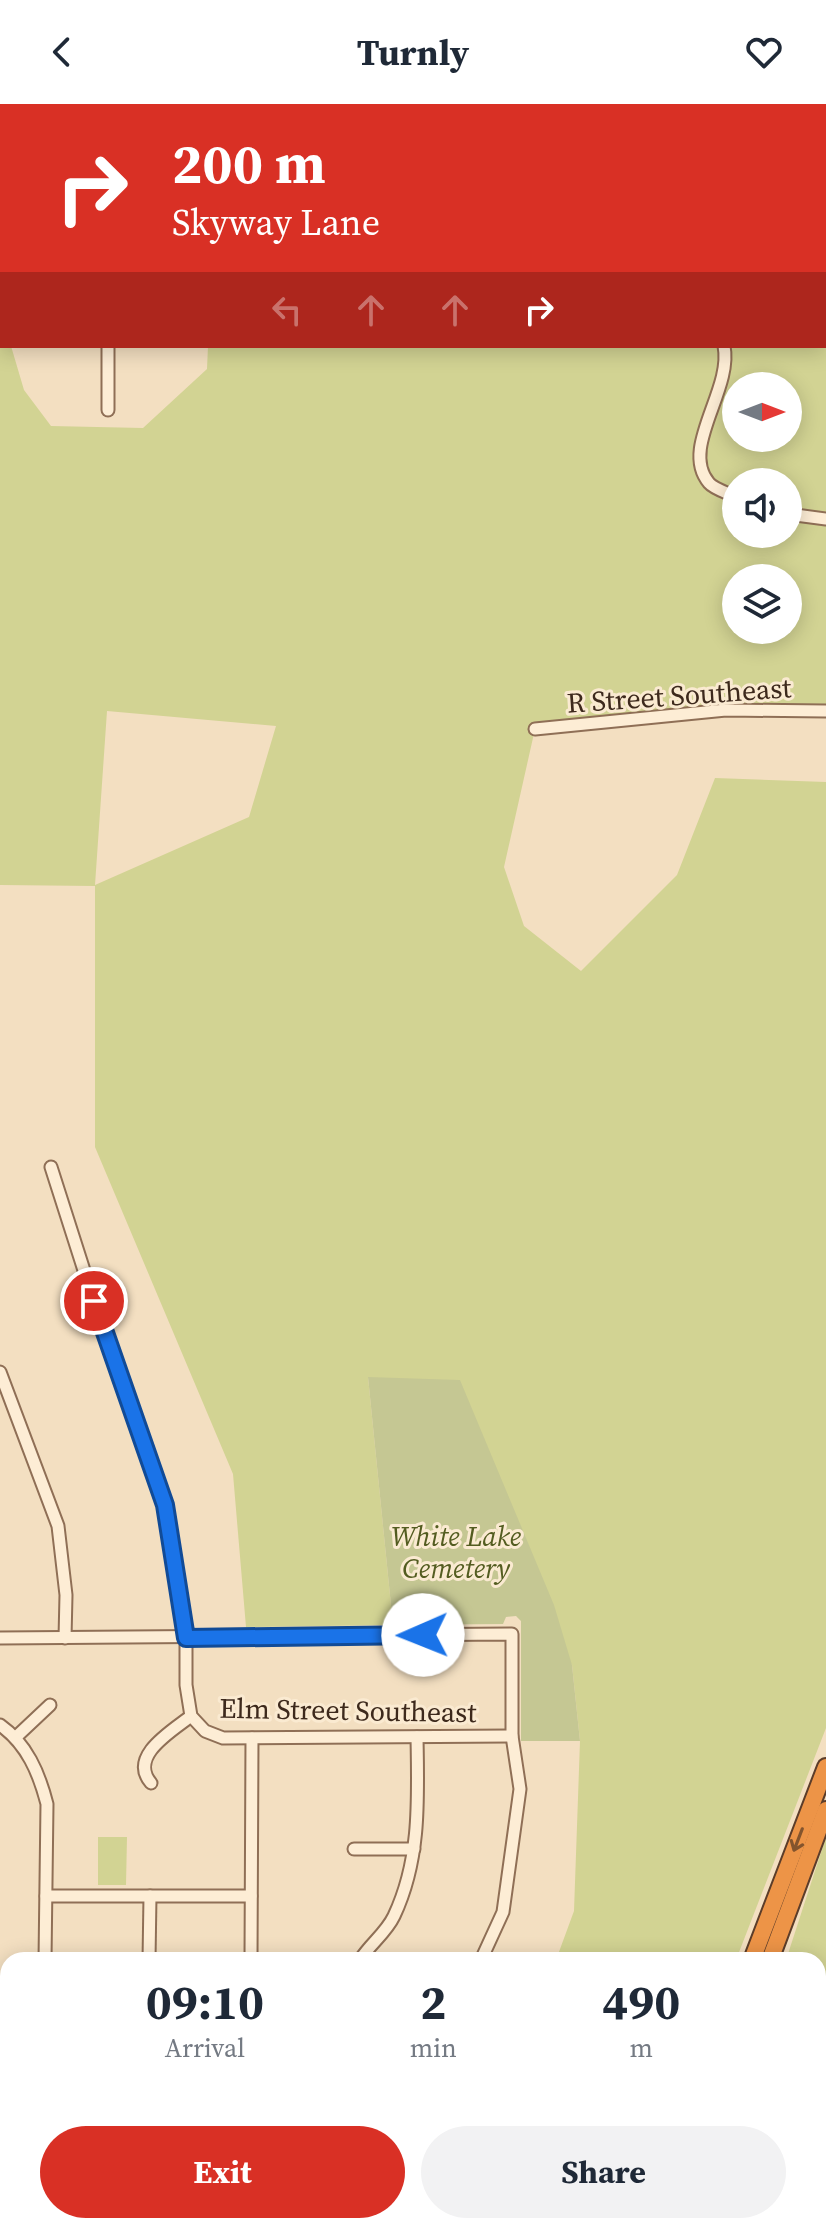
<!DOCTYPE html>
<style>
:root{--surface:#fff;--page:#f2f2f3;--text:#1f2937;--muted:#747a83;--accent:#d93025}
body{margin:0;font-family:"Source Serif 4",serif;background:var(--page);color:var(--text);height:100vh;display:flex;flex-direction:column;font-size:30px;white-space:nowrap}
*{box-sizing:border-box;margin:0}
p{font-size:26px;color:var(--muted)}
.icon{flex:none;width:44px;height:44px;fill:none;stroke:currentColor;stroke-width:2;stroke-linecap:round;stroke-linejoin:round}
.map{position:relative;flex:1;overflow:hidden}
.side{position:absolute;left:0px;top:1848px;width:826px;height:282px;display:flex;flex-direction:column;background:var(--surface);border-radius:24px 24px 0 0;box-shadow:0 4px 20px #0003}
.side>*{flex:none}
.top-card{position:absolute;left:0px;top:0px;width:826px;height:244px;box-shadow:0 4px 20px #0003;background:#d93025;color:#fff;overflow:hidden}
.needle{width:52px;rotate:90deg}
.tools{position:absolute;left:722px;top:268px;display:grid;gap:16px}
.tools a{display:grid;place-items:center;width:80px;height:80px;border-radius:50%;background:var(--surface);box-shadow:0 4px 20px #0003;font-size:40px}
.pin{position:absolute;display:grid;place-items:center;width:68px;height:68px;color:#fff;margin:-34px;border:4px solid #fff;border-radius:50%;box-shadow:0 2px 8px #0007}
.me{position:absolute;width:88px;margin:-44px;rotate:269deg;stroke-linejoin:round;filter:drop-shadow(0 0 6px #0008)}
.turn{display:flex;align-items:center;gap:28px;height:168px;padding:0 40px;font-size:36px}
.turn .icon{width:104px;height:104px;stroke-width:2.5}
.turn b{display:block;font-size:56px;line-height:68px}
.lanes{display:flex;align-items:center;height:76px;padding:0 40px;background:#0003;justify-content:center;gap:40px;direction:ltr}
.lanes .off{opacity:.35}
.eta{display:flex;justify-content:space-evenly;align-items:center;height:136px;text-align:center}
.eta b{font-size:48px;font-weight:700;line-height:56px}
.button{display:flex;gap:16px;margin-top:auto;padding:16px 40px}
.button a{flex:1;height:92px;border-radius:48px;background:var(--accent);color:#fff;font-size:32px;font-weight:700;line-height:92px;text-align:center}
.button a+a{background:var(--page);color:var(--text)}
header{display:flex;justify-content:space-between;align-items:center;height:104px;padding:0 40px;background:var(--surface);font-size:36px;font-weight:700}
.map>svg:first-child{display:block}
.green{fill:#d2d393;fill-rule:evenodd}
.cemetery{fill:#c5c793}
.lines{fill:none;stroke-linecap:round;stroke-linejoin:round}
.minor-casing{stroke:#8f6f56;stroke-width:15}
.highway-casing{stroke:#5c3d2a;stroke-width:20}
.minor{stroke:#fdedd5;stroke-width:11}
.highway{stroke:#ed9447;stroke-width:16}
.oneway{stroke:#83542d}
.route-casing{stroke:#114b97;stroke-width:20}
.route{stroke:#1a73e8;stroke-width:14}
.labels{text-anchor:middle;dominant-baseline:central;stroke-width:6;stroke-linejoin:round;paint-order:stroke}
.street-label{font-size:28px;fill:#3d291c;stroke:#faead1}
.park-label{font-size:28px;font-style:italic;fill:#535c20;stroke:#faead1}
</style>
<header><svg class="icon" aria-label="back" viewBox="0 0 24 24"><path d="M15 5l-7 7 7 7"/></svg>Turnly<svg class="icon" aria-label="heart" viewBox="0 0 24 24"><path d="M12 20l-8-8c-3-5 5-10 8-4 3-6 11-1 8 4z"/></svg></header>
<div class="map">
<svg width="826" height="2129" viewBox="0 0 826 2129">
<rect width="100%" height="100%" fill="#f3dfc1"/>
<g class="green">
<path d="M824,179H826V607L726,606L535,625L504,763L524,822L581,867L677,771L715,674L826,678V1624L736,1856H556L574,1807L580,1637L572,1561L368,1273L393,1521L246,1523L233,1370L95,1043V782L0,781V223L2,242H11L24,286L51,322L143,324L207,265L208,242H824ZM736,282H788V334H736ZM736,378H788V430H736ZM736,474H788V526H736ZM107,607L276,622L249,713L95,781Z"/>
<polygon points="98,1733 127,1733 126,1781 98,1781"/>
<polygon points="826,1733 826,1900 818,1920 818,1856 786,1856"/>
<polygon points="818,1929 826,1931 826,2129 743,2129 743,2122 818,2122"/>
<polygon points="442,2122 681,2122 681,2129 435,2129"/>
</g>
<polygon class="cemetery" points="368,1273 460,1276 554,1501 572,1561 580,1637 521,1637 521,1517 516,1512 506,1513 503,1520 393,1521"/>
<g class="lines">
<defs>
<g id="minor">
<polyline points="108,0 108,2"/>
<polyline points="0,98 2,98"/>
<path d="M724,242C733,286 679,344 709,379C714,385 728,389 736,393"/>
<polyline points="108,306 108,242"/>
<polyline points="788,410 826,415"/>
<polyline points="535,625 726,606 826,607"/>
<polyline points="51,1063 111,1251 165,1401 186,1534 186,1581 191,1612 205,1627 223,1634 512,1632"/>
<polyline points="0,1268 58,1422 66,1491 65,1534"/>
<polyline points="0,1534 512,1530 512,1632 520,1685 503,1808 481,1856"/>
<path d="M0,1621C27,1640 39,1669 47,1700L45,1856"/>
<polyline points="16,1633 50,1601"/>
<path d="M151,1679C128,1652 172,1627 191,1612"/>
<polyline points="354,1745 414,1745"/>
<polyline points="46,1792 251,1792"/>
<polyline points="149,1856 150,1792"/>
<polyline points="251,1856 252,1634"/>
<path d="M360,1856C370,1840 386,1829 394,1812C421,1755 418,1694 417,1633"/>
<polyline points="0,1957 8,1957"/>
<polyline points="0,2071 8,2071"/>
<polyline points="145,2122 145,2129"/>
<polyline points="332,2129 339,2122"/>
</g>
<g id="highway">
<polyline points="752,1856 826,1663"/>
<polyline points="770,1856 826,1706"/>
<polyline points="700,2122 700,2129"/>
<polyline points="723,2122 724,2129"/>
<polyline points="736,2122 736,2129"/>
</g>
</defs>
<use href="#minor" class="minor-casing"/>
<use href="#highway" class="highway-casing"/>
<use href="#minor" class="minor"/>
<use href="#highway" class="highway"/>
</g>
<defs><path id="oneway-shaft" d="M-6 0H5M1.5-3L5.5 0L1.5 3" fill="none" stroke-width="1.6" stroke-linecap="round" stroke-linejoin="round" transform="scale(2)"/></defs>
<use class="oneway" href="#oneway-shaft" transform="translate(798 1736) rotate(111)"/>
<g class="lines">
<defs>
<polyline id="route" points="94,1197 165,1401 186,1534 423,1531"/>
</defs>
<use href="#route" class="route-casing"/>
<use href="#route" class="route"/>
</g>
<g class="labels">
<g class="street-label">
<text transform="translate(679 591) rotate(-4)">R Street Southeast</text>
<text transform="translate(348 1606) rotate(1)">Elm Street Southeast</text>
</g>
<g class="park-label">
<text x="456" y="1432">White Lake<tspan x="456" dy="32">Cemetery</tspan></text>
</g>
</g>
</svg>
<div class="tools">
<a><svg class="needle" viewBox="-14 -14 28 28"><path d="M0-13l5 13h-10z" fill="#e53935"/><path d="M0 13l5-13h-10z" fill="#747a83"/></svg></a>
<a><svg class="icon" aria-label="sound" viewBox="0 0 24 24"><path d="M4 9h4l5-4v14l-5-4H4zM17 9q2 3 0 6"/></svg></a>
<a><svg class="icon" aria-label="layers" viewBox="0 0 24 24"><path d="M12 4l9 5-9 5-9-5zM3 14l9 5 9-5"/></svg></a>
</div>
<div class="pin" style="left:94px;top:1197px;background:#d93025"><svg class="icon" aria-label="arrive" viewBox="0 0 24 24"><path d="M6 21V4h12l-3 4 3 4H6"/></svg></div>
<svg class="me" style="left:423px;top:1531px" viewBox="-20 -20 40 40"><circle r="19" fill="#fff"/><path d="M0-13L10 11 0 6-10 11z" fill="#1a73e8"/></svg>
<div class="top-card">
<div class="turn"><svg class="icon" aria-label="right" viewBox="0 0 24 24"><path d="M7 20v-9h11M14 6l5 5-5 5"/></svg><div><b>200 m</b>Skyway Lane</div></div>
<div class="lanes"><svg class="icon off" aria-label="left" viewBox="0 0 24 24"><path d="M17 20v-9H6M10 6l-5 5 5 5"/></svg><svg class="icon off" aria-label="ahead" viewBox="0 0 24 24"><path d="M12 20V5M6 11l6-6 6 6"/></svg><svg class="icon off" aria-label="ahead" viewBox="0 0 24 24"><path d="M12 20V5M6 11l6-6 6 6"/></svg><svg class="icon" aria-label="right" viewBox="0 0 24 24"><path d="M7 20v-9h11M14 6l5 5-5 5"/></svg></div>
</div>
<section class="side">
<div class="eta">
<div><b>09:10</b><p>Arrival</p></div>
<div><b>2</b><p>min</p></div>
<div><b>490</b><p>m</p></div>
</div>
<div class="button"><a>Exit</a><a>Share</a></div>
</section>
</div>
